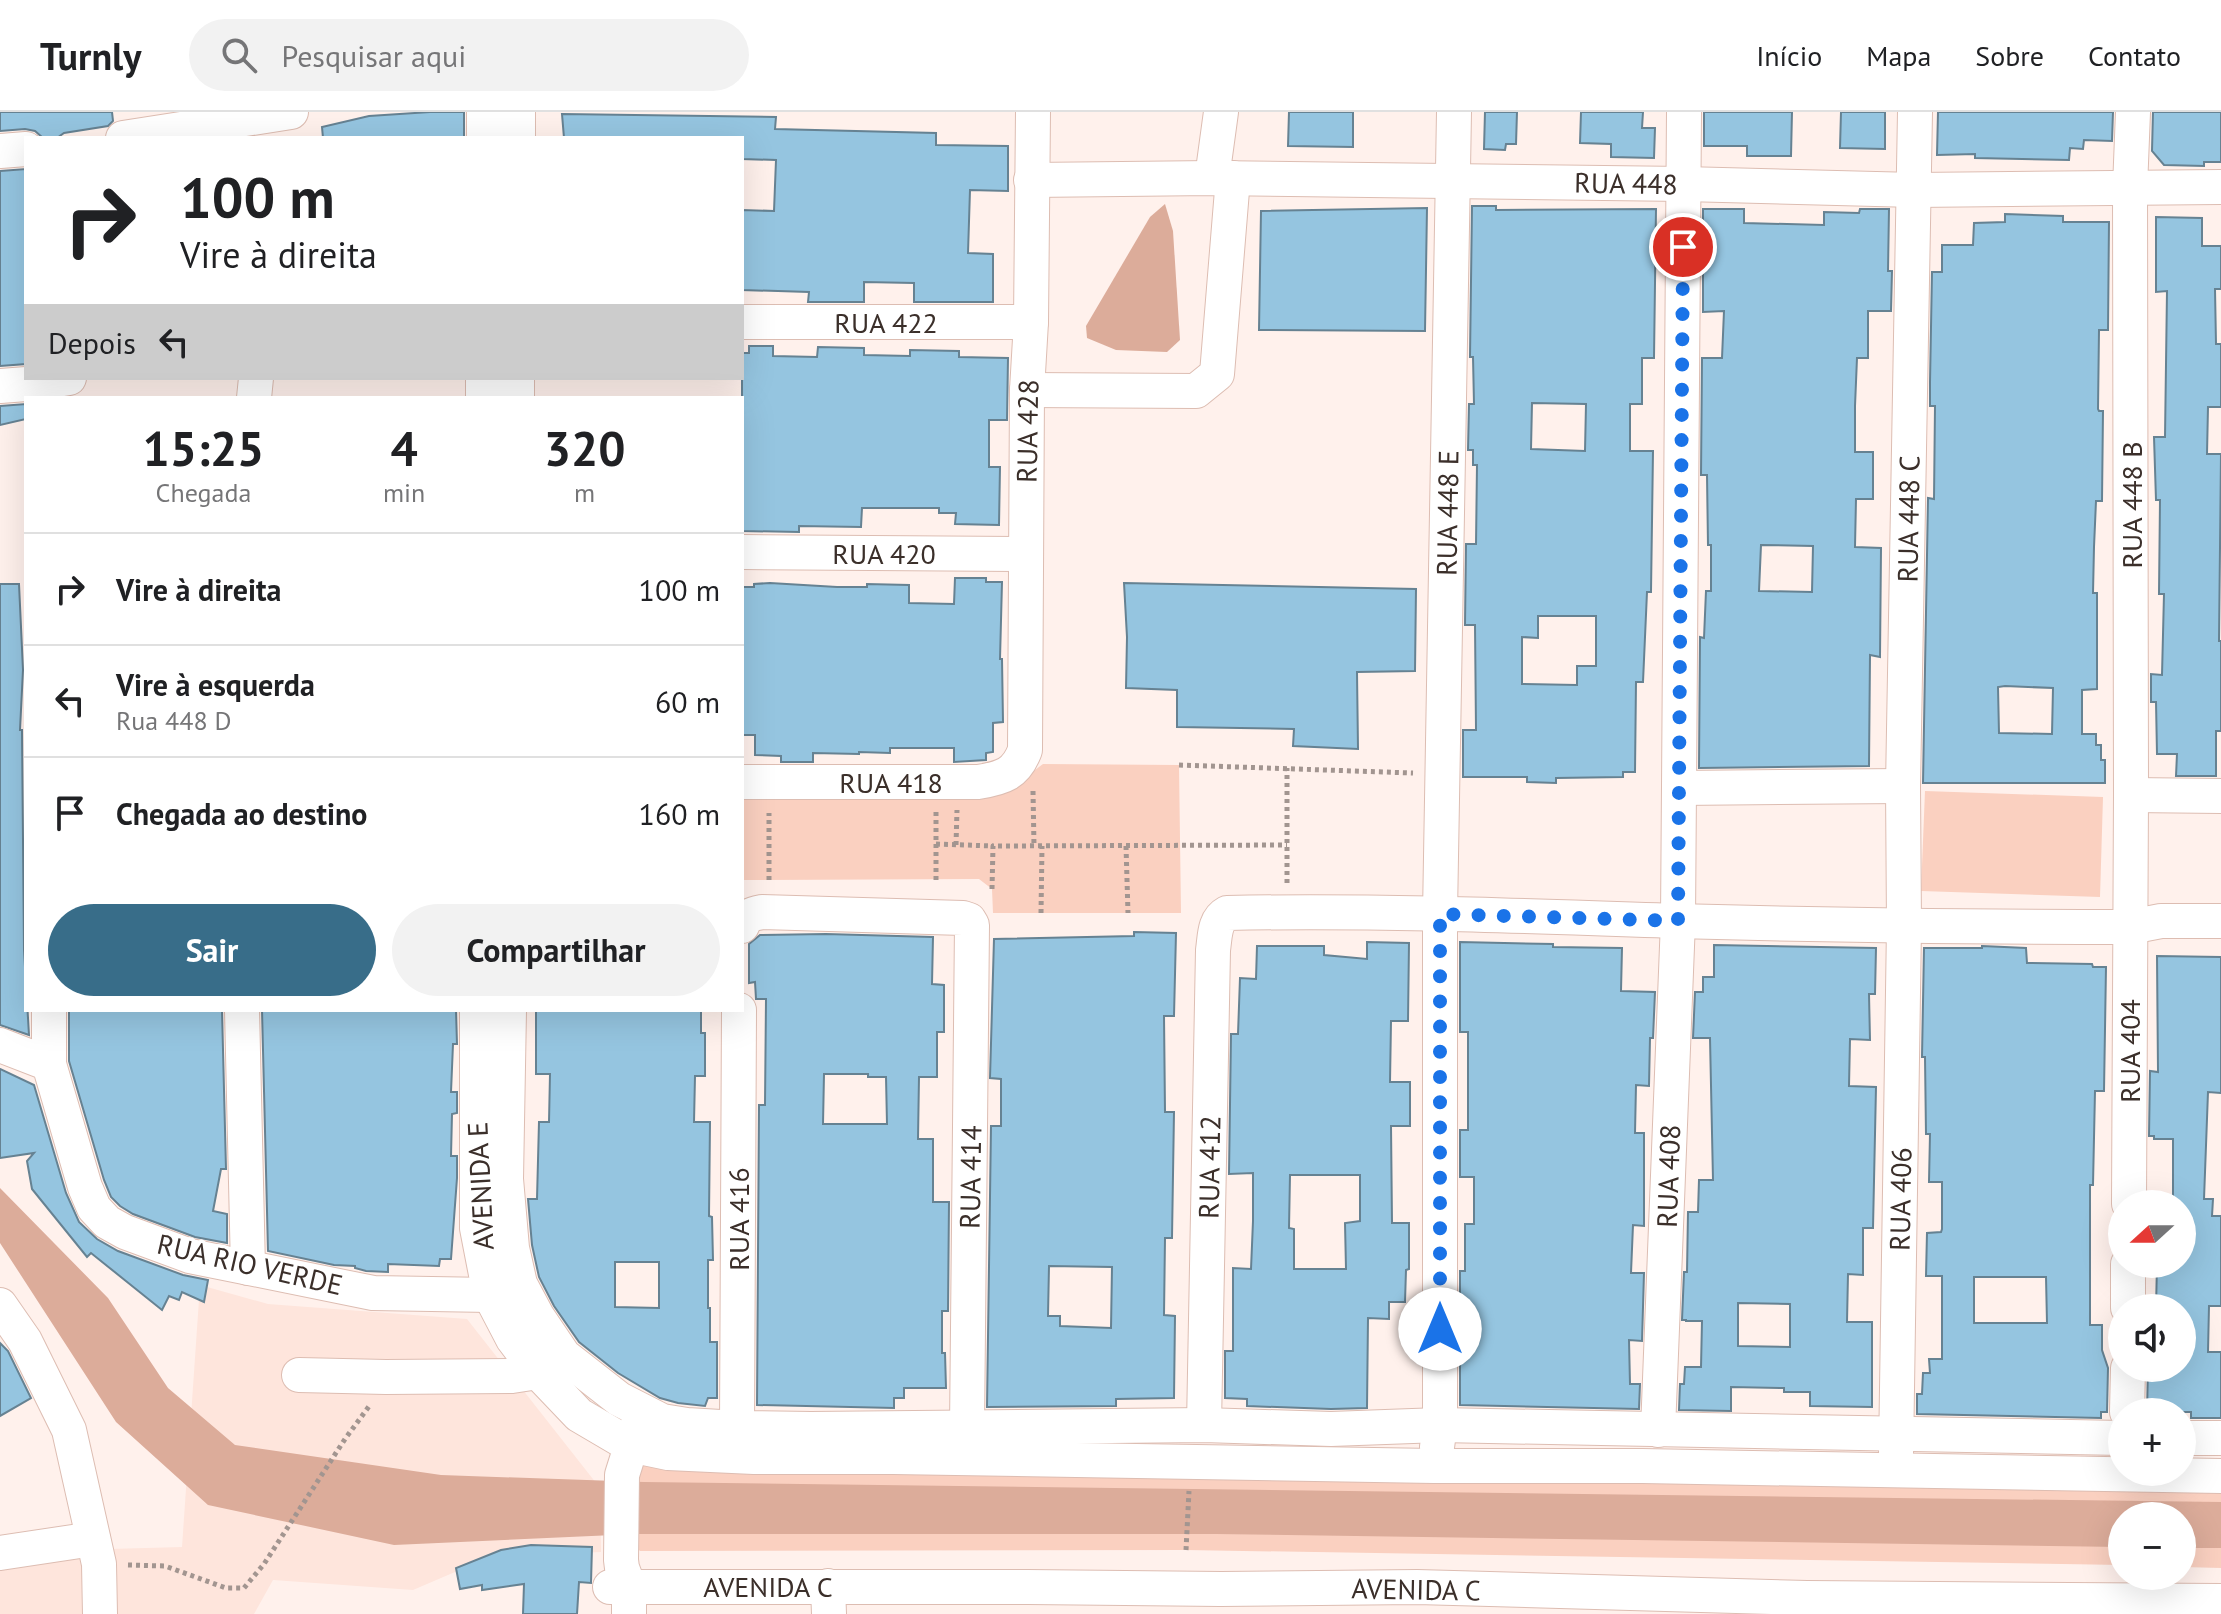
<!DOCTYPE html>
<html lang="pt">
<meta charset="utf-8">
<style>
:root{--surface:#fff;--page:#f2f2f2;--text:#202124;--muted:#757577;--line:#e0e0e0;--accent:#386d89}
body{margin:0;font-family:"PT Sans",sans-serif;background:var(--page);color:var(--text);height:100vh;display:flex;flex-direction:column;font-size:30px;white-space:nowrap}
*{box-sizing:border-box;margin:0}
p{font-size:26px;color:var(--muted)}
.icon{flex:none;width:44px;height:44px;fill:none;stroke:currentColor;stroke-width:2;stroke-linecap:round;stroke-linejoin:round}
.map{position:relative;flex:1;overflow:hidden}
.details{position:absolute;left:24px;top:284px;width:720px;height:616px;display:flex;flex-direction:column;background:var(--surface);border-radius:0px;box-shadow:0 8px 32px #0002}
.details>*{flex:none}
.guide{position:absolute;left:24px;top:24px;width:720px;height:244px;border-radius:0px;box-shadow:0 8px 32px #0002;background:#fff;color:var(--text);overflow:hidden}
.needle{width:52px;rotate:249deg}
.tools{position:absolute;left:2108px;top:1078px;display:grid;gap:16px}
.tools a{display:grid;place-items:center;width:88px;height:88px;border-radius:50%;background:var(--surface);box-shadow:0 8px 32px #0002;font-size:40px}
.pin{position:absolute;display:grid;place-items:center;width:68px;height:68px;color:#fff;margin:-34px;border:4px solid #fff;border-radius:50%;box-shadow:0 2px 8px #0007}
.me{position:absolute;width:88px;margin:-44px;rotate:0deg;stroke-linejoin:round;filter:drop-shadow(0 0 6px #0008)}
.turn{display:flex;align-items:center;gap:28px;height:168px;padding:0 24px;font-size:36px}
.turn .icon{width:104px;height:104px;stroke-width:2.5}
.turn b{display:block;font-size:56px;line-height:68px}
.then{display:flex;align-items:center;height:76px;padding:0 24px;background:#0003;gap:16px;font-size:30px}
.eta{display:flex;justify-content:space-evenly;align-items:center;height:136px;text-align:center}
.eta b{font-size:48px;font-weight:700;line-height:56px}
.action{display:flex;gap:16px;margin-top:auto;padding:16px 24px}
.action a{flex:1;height:92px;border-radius:48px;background:var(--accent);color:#fff;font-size:32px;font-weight:700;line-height:92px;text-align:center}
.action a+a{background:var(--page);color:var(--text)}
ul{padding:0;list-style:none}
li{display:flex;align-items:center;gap:24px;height:112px;padding:0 24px;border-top:2px solid var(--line)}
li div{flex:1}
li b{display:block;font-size:30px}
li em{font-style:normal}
header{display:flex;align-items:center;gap:48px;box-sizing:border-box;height:112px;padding:0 40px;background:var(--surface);border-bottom:2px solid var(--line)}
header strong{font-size:38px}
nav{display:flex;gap:44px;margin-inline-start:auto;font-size:28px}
.search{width:560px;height:72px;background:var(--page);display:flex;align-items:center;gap:20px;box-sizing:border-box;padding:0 28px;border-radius:44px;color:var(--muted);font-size:30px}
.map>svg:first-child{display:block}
.built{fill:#fee5dc}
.green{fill:#fad0c0}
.water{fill:#dcac9a}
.building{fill:#95c5e0;stroke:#668292;stroke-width:2;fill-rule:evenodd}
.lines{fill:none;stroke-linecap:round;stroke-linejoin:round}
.minor-casing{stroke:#ddbdb2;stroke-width:36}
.path{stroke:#a29590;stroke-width:5;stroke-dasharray:4 4;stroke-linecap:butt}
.minor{stroke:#fff;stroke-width:34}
.route{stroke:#1a73e8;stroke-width:14;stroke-dasharray:0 25.2}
.labels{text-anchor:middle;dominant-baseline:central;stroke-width:7;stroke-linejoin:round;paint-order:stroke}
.street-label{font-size:28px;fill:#3b2f2a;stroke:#fff}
</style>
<header>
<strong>Turnly</strong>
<div class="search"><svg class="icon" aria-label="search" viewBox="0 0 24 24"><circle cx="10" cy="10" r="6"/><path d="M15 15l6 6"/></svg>Pesquisar aqui</div>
<nav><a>Início</a><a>Mapa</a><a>Sobre</a><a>Contato</a></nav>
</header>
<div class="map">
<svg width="2221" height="1502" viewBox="0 0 2221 1502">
<rect width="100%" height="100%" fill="#fff1ec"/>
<polygon class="built" points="200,1173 268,1192 467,1207 600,1376 601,1440 490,1445 413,1478 273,1468 254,1502 0,1502 0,1440 182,1435"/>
<g class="green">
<polygon points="1043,652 1179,653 1181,801 993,801 992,777 979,767 742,768 742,676 1016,672"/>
<polygon points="1925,679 2103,685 2100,785 1921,779"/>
<polygon points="654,1347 2221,1371 2221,1456 2182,1455 2182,1404 2122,1404 2122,1453 1186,1438 640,1439 628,1427 627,1360"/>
</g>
<g class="water">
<polygon points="1165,92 1173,119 1180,228 1167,240 1116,238 1087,226 1086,214 1150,105"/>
<polygon points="0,1076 108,1186 168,1276 235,1333 441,1363 644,1370 2221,1390 2221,1436 2182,1436 2182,1404 2122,1404 2122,1435 1216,1422 636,1422 394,1433 208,1393 116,1310 0,1131"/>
</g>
<g class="building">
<polygon points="0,0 112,0 113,9 108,14 64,21 57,26 43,26 35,19 25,17 0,19"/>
<polygon points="430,0 464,0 464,26 323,26 322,15 369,4"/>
<polygon points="1289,0 1353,0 1353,35 1288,34"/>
<polygon points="1485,0 1517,0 1516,32 1506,32 1505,38 1484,37"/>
<polygon points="1581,0 1643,0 1642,16 1655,16 1654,46 1611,45 1611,32 1580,31"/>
<polygon points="1704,0 1792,0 1791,44 1747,44 1747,34 1704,34"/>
<polygon points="1841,0 1885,0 1885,37 1840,36"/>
<polygon points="1938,0 2113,0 2112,29 2084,28 2083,37 2070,36 2069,48 1975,46 1975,42 1937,43"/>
<polygon points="2153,0 2221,0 2221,50 2204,50 2204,54 2164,53 2152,39"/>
<polygon points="562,2 776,5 775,17 936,21 936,33 1008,34 1008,79 970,78 968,141 993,142 993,190 914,190 914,171 864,170 864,190 808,190 809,180 742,178 742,98 774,99 776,48 742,47 742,26 564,26"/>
<polygon points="26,57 26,252 0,254 0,59"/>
<path d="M1472,94H1496V98L1656,97L1654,246H1642V292H1630V339H1653L1651,480H1647L1643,570H1636L1635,660H1623V665L1556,666V671L1527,670V665H1463V618H1476L1475,513H1465L1466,432H1476L1477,353H1473V338H1468L1469,292H1474L1473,245H1470ZM1532,291L1586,292L1585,339L1531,337ZM1538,504H1596V554H1577V573L1522,572V525L1538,526Z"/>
<polygon points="1427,96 1425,219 1259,218 1261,99"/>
<path d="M1703,97H1744V111L1824,113V100L1859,101L1860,97H1889L1888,159H1892L1891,199H1868V246H1857L1855,294V340H1873V387H1856L1855,435L1881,436L1880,545L1870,543L1869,654L1699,656L1700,525L1704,526L1706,479H1711V433H1708L1707,363H1701L1702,246H1722L1724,199L1703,200ZM1761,433L1813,434L1812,480L1759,479Z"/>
<path d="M2005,102L2063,104V110H2109L2108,218H2099L2098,297L2099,299H2103L2102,389H2096L2094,435L2093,481H2097V577L2082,578V622H2096V633H2101V648H2105V671H1923L1928,386L1934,387L1935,294H1930V270L1932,160H1942V133H1973L1974,111L2005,110ZM2005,574L2053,576L2052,622L1999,621L1998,575Z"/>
<polygon points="2156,105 2202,106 2202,134 2221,134 2221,177 2215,177 2216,232 2221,232 2221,295 2208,295 2207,342 2221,342 2219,529 2221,529 2221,619 2216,619 2216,664 2176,664 2177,642 2157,642 2156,590 2151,590 2151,562 2162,563 2164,482 2159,482 2160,388 2156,388 2154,325 2165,325 2167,179 2156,180"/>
<polygon points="749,234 773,234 773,244 817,245 818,235 864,236 864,243 910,244 910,238 959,239 959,245 1008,246 1007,308 989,308 989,355 1000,355 999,413 955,412 956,401 939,401 939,396 862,396 861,415 799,414 799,420 742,419 742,241 749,241"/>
<polygon points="26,292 26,307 0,313 0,294"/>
<polygon points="955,466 986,466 986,470 1002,470 1000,547 1002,547 1003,610 993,611 993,640 986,641 986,648 954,650 954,636 890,636 890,641 859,640 859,642 813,641 813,650 781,650 781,644 755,643 755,623 742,623 742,475 754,475 754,472 770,471 837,475 867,475 867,472 909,473 909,491 954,492"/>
<polygon points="1124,471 1416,477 1415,559 1357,560 1358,637 1293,634 1294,617 1177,615 1177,578 1126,576 1127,525"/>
<polygon points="0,472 19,472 23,558 20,618 22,618 24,838 29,923 0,913"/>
<path d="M1134,820L1176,821L1174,904H1164L1165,1000H1174L1172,1126H1165L1164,1203L1175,1204L1174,1286L1116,1287V1294L987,1295L991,1014H1001V967L990,966L994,827L1134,824ZM1049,1154L1112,1155L1111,1216L1060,1214V1204H1048Z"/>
<path d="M826,822L933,825L932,872L944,873V920H937V965H919L918,1027H933V1090H949L948,1199H942V1241H945L946,1276H904V1286H894V1296L757,1293L759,993H765L766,887H756L755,870L749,871V832L760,823ZM824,962H868V965H886L887,1012H823Z"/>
<path d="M1367,830L1409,831L1408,909H1391L1390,970H1410V1014H1391L1392,1111H1409V1157L1406,1158L1405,1190H1389V1207L1368,1206L1367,1296L1331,1297L1247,1294V1287L1225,1286V1239H1233V1156L1251,1157L1253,1109V1061L1229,1062L1231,922H1238L1240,866L1256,867L1257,834H1324V843L1367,847ZM1290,1063H1360V1109L1345,1111L1346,1157H1294V1117L1289,1116Z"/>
<polygon points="1460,830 1553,832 1553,835 1622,836 1621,879 1655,880 1653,926 1650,926 1649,974 1636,973 1635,1021 1644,1021 1644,1114 1633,1113 1631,1161 1644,1161 1642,1229 1629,1228 1630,1272 1640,1272 1639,1297 1460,1293 1460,1159 1465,1159 1465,1112 1474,1112 1474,1065 1460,1065 1460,1018 1468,1018 1468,920 1460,920"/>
<path d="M1714,833L1876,836L1875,882H1869L1870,928L1850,927L1849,974L1876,975L1873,1116H1863V1163L1848,1162L1847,1210H1872V1295L1810,1294V1280H1784V1276L1731,1275V1299L1679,1298L1680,1272H1684L1685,1255H1701L1702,1209H1686V1208H1682L1684,1160H1687L1688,1100H1698L1699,1068H1713L1710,926H1693L1695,880H1703V865H1714ZM1738,1191L1790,1192V1235L1738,1234Z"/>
<path d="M1982,834L2026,836L2027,851L2092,852L2093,855H2106L2104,979H2095L2093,1073H2090V1213H2102V1238L2108,1256L2107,1300H2101V1306L1917,1302V1282H1922L1923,1261H1930L1929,1247H1942V1164H1926L1927,1121L1941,1120L1942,1117V1070H1929L1930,1022H1926L1925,945H1922L1924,836H1982ZM1974,1165H2046L2047,1211H1974Z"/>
<polygon points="2157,844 2221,845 2221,981 2208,980 2204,1087 2213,1087 2212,1104 2221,1104 2221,1194 2209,1194 2208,1240 2221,1240 2221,1306 2191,1306 2191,1300 2147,1300 2148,1256 2182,1256 2182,1196 2156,1196 2157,1152 2182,1152 2182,1092 2173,1092 2173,1027 2154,1027 2154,1024 2149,1024 2150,959 2158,960"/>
<polygon points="69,898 222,898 226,1057 221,1057 213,1099 227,1102 227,1131 195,1125 133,1102 120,1094 111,1085 104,1068 69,949"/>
<polygon points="262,898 456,898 457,932 453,932 451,980 457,980 457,1001 452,1002 451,1044 457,1044 457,1066 451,1147 440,1147 439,1154 388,1152 388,1160 366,1159 355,1156 355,1154 334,1153 268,1139"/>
<path d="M536,898H701V921H705V964H695L694,1010H710L709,1104L712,1105L713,1148H708V1196H710V1230H717V1286H708L705,1294L678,1291L660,1286L618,1261L579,1230L554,1194L539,1165L532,1133L528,1087H537L539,1010H549L550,962H536ZM615,1150H659V1196L615,1195Z"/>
<polygon points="0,957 34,973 66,1081 79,1110 97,1127 118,1139 183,1163 208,1168 204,1190 182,1180 179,1188 169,1184 162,1198 91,1141 87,1145 32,1077 27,1049 34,1041 0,1046"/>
<polygon points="0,1231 8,1239 31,1286 0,1304"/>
<polygon points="531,1433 592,1435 591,1471 579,1470 577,1502 523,1502 524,1472 482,1478 482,1473 460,1477 456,1456 501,1438"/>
</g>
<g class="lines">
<defs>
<g id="minor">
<polyline points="518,0 518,26"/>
<polyline points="123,26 291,0"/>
<polyline points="484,26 484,0"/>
<polyline points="0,39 26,37"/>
<polyline points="1212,66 1221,0"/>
<polyline points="1031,68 1212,66 1684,72 1915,78 2221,75"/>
<polyline points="742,210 1031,210"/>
<polyline points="0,274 39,271 69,266"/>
<polyline points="1027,278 1196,279 1217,262 1233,66"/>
<polyline points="254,286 256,266"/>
<polyline points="483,286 483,266"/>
<polyline points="517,286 517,266"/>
<polyline points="742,440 1026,442"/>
<path d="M742,670H978C1003,666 1016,662 1025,638L1027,278L1031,210L1033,0"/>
<polyline points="1679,676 1903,674"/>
<polyline points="2131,683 2221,684"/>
<path d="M742,814C746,804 751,802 762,800L963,806L969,808L972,813L967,1317"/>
<polyline points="242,898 248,1156"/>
<polyline points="477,898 477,1116 490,1183 513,1227 538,1260 579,1303 630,1333 668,1341 754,1345 893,1345 1434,1354 1642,1354 2221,1364"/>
<polyline points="509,898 506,1067 512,1136 520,1172 537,1204 564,1244 619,1287 662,1309 687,1313 737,1316 811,1317 1204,1313 1331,1317 1440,1313 2122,1326"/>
<polyline points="0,933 49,952 85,1075 94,1096 107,1110 125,1120 190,1144 373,1181 490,1183 512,1175"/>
<polyline points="49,952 49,898"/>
<polyline points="2129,1092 2131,683 2130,76 2133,0"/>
<polyline points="0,1193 25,1229 69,1318 99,1452 100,1502"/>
<polyline points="2128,1196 2128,1152"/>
<polyline points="299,1263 386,1265 512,1264 538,1260"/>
<polyline points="2127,1300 2128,1256"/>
<path d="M1204,1313L1213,838C1215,825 1214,808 1227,801C1376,798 1526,804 1675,809C1827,813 1978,815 2130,815L2161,809H2221"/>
<polyline points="737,1316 739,898"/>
<polyline points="1658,1318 1678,809 1684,0"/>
<polyline points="2182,1326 2221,1326"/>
<polyline points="1437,1335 1440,1313 1440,802 1454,0"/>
<polyline points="1896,1343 1904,814 1903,674 1915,0"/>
<polyline points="0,1441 93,1427"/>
<polyline points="828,1474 829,1502"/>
<polyline points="610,1475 1028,1475 1221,1477 1417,1475 1807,1486 2221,1489"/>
<polyline points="629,1502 629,1475 622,1456 621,1448 622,1363 638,1312"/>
</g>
</defs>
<use href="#minor" class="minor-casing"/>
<g class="path">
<polyline points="1179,653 1413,661"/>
<polyline points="1033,679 1034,734"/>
<polyline points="936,732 993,734"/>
<polyline points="956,733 957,698"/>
<polyline points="1126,734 1128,801"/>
<polyline points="769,768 769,701"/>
<polyline points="936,768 936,697"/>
<polyline points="1287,771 1287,656"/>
<polyline points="992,777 993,734 1287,733"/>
<polyline points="1041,801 1042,734"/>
<polyline points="1186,1438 1189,1379"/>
<polyline points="128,1453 165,1454 226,1476 244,1476 264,1452 345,1327 370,1293"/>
<polyline points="2122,1453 2122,1432"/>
</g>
<use href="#minor" class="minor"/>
</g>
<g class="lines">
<polyline class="route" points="1440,1217 1440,802 1678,809 1683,135"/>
</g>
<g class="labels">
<g class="street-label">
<text transform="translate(1626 71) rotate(1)">RUA 448</text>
<text x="886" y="210">RUA 422</text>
<text transform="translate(1027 319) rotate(-89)">RUA 428</text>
<text transform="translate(2131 393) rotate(-90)">RUA 448 B</text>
<text transform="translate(1447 401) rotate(-89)">RUA 448 E</text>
<text transform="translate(1908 407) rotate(-89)">RUA 448 C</text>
<text x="884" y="441">RUA 420</text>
<text x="891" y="670">RUA 418</text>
<text transform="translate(2129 939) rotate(-90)">RUA 404</text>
<text transform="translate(1209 1055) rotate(-89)">RUA 412</text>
<text transform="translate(1668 1064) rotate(-88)">RUA 408</text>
<text transform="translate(970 1065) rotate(-89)">RUA 414</text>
<text transform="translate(480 1074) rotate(-93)">AVENIDA E</text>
<text transform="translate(1900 1087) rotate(-89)">RUA 406</text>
<text transform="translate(738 1107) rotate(-90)">RUA 416</text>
<text transform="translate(250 1152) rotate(13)">RUA RIO VERDE</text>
<text x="768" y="1474">AVENIDA C</text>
<text transform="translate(1416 1477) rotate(1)">AVENIDA C</text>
</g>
</g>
</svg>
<div class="tools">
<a><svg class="needle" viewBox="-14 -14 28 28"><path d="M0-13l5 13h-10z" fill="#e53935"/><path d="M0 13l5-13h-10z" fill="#757577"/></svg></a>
<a><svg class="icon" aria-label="sound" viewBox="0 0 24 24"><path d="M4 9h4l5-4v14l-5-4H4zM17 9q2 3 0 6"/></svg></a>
<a>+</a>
<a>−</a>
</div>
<div class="pin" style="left:1683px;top:135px;background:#d93025"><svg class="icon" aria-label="arrive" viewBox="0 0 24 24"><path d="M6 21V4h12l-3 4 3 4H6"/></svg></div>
<svg class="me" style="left:1440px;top:1217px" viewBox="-20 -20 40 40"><circle r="19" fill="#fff"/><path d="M0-13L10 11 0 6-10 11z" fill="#1a73e8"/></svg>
<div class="guide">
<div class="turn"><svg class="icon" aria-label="right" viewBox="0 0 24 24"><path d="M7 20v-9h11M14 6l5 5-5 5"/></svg><div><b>100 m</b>Vire à direita</div></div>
<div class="then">Depois<svg class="icon" aria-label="left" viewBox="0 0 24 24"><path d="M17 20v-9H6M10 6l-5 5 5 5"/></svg></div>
</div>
<section class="details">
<div class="eta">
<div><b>15:25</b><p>Chegada</p></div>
<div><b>4</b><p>min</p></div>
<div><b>320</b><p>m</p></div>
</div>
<ul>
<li><svg class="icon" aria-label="right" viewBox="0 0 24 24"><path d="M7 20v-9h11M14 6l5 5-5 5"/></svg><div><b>Vire à direita</b></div><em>100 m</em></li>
<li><svg class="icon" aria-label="left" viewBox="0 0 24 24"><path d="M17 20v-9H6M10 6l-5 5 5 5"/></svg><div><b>Vire à esquerda</b><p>Rua 448 D</p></div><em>60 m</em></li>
<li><svg class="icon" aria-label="arrive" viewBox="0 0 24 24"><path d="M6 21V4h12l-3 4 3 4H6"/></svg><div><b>Chegada ao destino</b></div><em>160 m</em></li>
</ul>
<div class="action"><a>Sair</a><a>Compartilhar</a></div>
</section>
</div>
